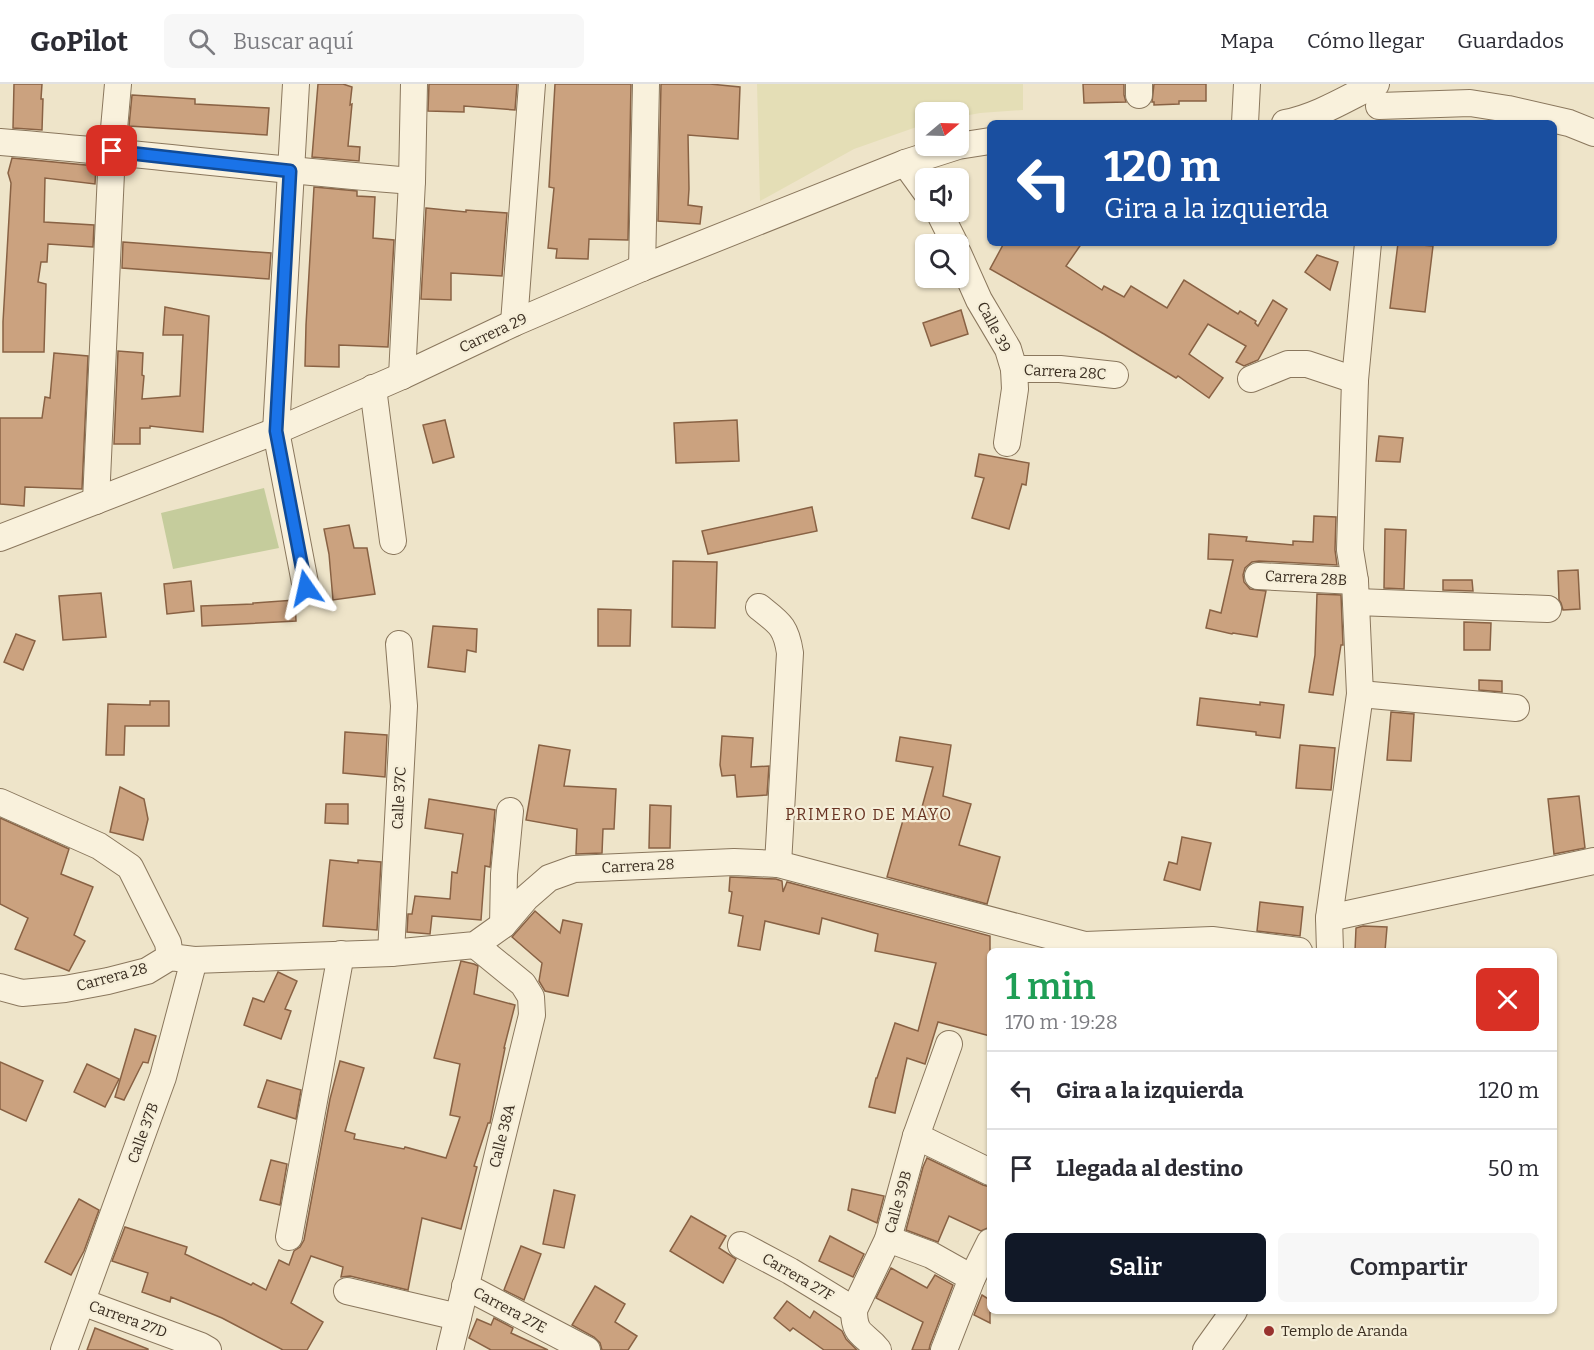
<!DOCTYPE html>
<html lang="es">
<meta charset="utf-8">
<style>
body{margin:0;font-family:Bitter,serif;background:#f7f7f7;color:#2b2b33;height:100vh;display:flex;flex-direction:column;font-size:22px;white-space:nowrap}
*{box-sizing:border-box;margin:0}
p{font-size:20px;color:#7c7c81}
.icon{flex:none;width:33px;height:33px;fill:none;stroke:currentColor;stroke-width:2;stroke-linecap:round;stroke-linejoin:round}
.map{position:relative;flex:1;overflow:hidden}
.drawer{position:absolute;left:987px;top:864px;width:570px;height:366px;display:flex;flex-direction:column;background:#fff;border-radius:9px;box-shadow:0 2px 4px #0004}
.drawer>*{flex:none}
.hud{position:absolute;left:987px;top:36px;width:570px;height:126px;border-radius:9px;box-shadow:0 2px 4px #0004;background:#1a4fa0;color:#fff;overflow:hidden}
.needle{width:39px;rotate:71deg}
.buttons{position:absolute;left:915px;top:18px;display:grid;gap:12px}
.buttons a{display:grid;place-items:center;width:54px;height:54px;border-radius:9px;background:#fff;box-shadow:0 2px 4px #0004;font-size:30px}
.pin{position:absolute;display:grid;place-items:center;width:51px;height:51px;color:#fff;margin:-26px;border-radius:12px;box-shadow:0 3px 9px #0006}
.me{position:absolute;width:66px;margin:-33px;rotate:349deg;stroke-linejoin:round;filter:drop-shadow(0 0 4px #0008)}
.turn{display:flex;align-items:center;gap:21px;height:126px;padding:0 18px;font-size:27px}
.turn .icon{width:78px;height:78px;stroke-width:2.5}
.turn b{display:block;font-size:42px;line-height:51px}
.round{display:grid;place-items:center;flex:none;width:63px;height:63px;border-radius:9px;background:#f7f7f7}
.head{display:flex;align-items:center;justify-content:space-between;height:102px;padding:0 18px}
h1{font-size:36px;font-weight:600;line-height:45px;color:#1e9e55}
.action{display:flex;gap:12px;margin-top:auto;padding:12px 18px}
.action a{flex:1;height:69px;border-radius:9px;background:#111827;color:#fff;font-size:24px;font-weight:600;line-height:69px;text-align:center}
.action a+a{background:#f7f7f7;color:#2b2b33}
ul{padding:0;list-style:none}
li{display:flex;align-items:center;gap:18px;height:78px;padding:0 18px;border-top:2px solid #e1e1e2}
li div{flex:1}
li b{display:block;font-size:22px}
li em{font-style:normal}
header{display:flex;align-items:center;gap:36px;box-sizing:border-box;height:84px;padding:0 30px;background:#fff;border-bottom:2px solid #e1e1e2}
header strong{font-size:28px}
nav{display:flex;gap:33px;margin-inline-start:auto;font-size:21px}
.search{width:420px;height:54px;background:#f7f7f7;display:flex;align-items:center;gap:15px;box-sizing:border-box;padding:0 21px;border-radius:9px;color:#7c7c81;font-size:22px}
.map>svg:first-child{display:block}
.farmland{fill:#e4deb6}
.green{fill:#c5cc9c}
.building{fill:#cba27f;stroke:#896244;stroke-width:1.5}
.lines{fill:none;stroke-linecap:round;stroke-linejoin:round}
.minor-casing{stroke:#8a775d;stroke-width:28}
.minor{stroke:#f9f1dc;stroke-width:26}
.route-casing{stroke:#114b97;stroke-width:15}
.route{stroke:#1a73e8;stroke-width:10}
.poi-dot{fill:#98322e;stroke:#f5eed8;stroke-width:2}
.labels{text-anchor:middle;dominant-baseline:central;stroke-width:4.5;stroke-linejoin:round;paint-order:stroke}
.street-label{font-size:15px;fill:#3b2e21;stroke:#f5eed8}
.poi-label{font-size:15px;fill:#3b2e21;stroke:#f5eed8;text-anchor:start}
.neighbourhood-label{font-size:16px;letter-spacing:1.5px;fill:#673221;stroke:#f5eed8}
</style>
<header>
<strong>GoPilot</strong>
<div class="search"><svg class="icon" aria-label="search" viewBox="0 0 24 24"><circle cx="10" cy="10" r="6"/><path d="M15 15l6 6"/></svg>Buscar aquí</div>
<nav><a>Mapa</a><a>Cómo llegar</a><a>Guardados</a></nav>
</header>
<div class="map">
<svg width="1594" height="1266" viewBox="0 0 1594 1266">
<rect width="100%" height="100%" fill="#eee4c9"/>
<!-- farmland -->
<path class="farmland" d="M757 0H1023V26L980 29 959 33 958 28H926L925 40 854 65 760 117Z"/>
<!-- green -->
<path class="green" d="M264 404 279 464 173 485 161 429Z"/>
<!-- building -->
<g class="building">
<path d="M14 0H42L41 15H43L42 46 13 44Z"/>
<path d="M318 0H343L352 3 350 21 352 20 348 62 360 63 359 77 312 73Z"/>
<path d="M429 0H517L515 26 464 22V28L428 27Z"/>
<path d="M555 0H631L628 156 589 155 588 175 556 174 557 165 548 164 554 104 549 103Z"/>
<path d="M661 0H710L740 3 738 55 688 51 689 105 688 121 702 123 700 140 658 137Z"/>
<path d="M1083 0H1124V11L1126 18 1084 19Z"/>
<path d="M1154 0H1206V17H1179V20L1154 21V18H1152Z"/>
<path d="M132 11 195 15V20L269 24 267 51 129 42Z"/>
<path d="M12 74 96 82 95 100 45 94 44 138 94 141 93 163 48 160 47 178H41L38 198 46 200 44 268H3V238L11 99 8 89Z"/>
<path d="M314 103 357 107V112L375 113 373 154 394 156 388 263 339 261V283L305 282 306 241Z"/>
<path d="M426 124 466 128V126L507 129 502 192 451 189V216L421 215Z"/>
<path d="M123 158 271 169 269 195 122 184Z"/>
<path d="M1004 159H1082L1066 182 1102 206 1104 202 1124 213 1131 202 1167 224 1184 196 1238 230 1240 227 1256 237 1255 239 1258 242 1273 216 1287 225 1258 276 1244 282 1236 278 1246 262 1208 240 1189 270 1223 294 1209 314 1178 292 1176 294 1104 250 990 185Z"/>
<path d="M1398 159 1433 162 1425 228 1390 224Z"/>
<path d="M1317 171 1338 178 1330 206 1305 188Z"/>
<path d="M165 223 209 232 203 348 150 342V344H140V360H114L118 267 143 269 142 291 144 292 142 315 180 312 183 251H163Z"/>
<path d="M961 226 968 250 931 262 923 239Z"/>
<path d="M54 269 88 272 82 405 25 403 24 422 0 420V334H42L45 313 50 314Z"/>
<path d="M445 336 454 373 433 379 423 341Z"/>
<path d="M737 336 739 377 676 379 674 339Z"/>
<path d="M1379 352 1403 354 1400 378 1376 377Z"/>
<path d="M979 370 1029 379 1026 401 1022 400 1009 445 972 434 984 394 975 392Z"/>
<path d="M812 423 817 447 708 470 702 447Z"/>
<path d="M1314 432 1336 433 1335 466 1337 481 1259 477 1252 478 1245 484 1243 491 1244 498 1250 505 1266 507 1257 553 1233 549 1232 550 1206 544 1210 526 1221 529 1233 476 1208 475 1209 450 1247 453 1246 457 1293 461V457L1313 458Z"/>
<path d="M349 441 354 464H367L375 510 333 516 329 470 324 445Z"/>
<path d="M1385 445 1406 446 1404 505 1384 504Z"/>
<path d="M673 477 717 478 715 544 672 543Z"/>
<path d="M1578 486 1580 525 1563 526 1561 519 1559 516 1558 487Z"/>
<path d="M1443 496H1472L1473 507 1443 506Z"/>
<path d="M191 497 194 527 167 530 164 500Z"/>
<path d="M101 509 106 553 63 556 59 512Z"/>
<path d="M1317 510 1341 511 1343 561H1341L1333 611 1309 608 1315 571Z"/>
<path d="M295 516 296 537 202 542 201 522 253 520V519Z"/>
<path d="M598 525 631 526 630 562H598Z"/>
<path d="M1464 538 1491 539 1490 566H1464Z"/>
<path d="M433 542 477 545 476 568 467 566 465 588 428 583Z"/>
<path d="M16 550 35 557 23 586 4 578Z"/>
<path d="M1479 596 1502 597V608L1479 606Z"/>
<path d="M1200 614 1260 621V618L1284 621 1280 654 1256 651V648L1197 641Z"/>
<path d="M150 617H169V642H125L124 671H106L108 620 150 621Z"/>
<path d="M1391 628 1414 630 1411 677 1387 676Z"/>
<path d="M345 648 387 651 385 693 343 689Z"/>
<path d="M722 652 753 654 751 683 769 682 767 711 737 713 735 691 722 692 720 681Z"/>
<path d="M900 653 951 661 943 712 971 720 959 761 1000 773 987 820 887 793 905 729 919 734 933 683 896 677Z"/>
<path d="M539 661 570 666 564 702 616 705 614 745H603L602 769 576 770 577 745 526 736Z"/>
<path d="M1300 661 1335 664 1331 706 1296 704Z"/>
<path d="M120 703 144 715 148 735 143 756 110 748Z"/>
<path d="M1579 712 1585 764 1554 770 1548 715Z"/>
<path d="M429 715 495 726 490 783 485 782 481 836 432 832 430 850 407 848 408 830H412L415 812 450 815 452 788 457 789 463 750 425 744Z"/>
<path d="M326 720H348V740L325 739Z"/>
<path d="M650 721 671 722 670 764H649Z"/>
<path d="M0 734 69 765 61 790 93 803 74 851 85 857 69 887 15 865 28 834 0 820Z"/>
<path d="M1182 753 1211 759 1200 806 1164 796 1169 778 1177 780Z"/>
<path d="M330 776 358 779V776L381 778 377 846 323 842Z"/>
<path d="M730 793 776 795 782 797 783 808 787 798 990 852V952L938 938 925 980 907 974 895 1029 869 1023 876 994H877L895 939 918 947 936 879 875 867 878 850 822 834 819 850 765 837 760 866 738 862 743 832 729 829 732 808 729 807Z"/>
<path d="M1260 818 1303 823 1300 852 1257 847Z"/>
<path d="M535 827 560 849 563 836 582 840 568 912 545 907 539 897 542 879 512 853Z"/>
<path d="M1363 842 1387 843 1385 867H1355L1356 844Z"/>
<path d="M461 877 474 880 478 882 474 910 515 921 504 964H505L490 1039H488L474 1082 477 1083 461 1145 422 1134 408 1206 350 1192 341 1193 343 1183 311 1172 291 1219 323 1238 307 1266H283L222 1234 171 1213 170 1218 142 1208 148 1189 112 1177 125 1143 187 1163 185 1170 251 1201 253 1199 266 1206 279 1176 289 1181 294 1167 300 1163 304 1156 330 1015 340 977 364 984 345 1047 355 1050 354 1055 404 1065 405 1063 446 1074 460 1033 450 1031 460 980 434 974Z"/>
<path d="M278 888 297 897 285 925 291 927 281 955 244 941 253 914 264 918Z"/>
<path d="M135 945 156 952 148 979 143 978 124 1016 115 1013Z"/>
<path d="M0 978 43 997 26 1037 0 1025Z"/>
<path d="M87 980 119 995 105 1023 74 1008Z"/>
<path d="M267 996 301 1006 296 1035 258 1023Z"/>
<path d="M927 1074 983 1101 990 1103V1143L981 1147 949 1132 938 1158 906 1146 923 1083Z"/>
<path d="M271 1076 287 1080 280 1121 260 1116Z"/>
<path d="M852 1105 884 1112 877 1139 848 1126Z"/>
<path d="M554 1106 575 1111 564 1164 543 1160Z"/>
<path d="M79 1115 99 1126 84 1167 71 1191 45 1178Z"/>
<path d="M691 1132 726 1152 719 1164 736 1175 723 1199 670 1167Z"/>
<path d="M830 1152 864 1170 853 1193 819 1177Z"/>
<path d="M521 1162 541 1170 524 1216 504 1206Z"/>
<path d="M891 1184 927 1204 935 1191 953 1201 930 1261 929 1266H912L923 1238 876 1214Z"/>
<path d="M595 1202 625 1220 615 1238 637 1252 628 1266H602L600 1259 594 1253 572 1241Z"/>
<path d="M982 1211 990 1216V1239L974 1231Z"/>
<path d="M787 1217 810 1234 814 1227 842 1247 846 1255 857 1266H824L793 1244 790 1247 774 1234Z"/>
<path d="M494 1234 513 1244 511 1249 548 1266H491L469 1254 477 1235 491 1241Z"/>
<path d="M95 1244 148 1265V1266H87Z"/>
</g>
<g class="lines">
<defs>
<g id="minor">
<path d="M296 0 276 347 306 504"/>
<path d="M1139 0V11"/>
<path d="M1379 22 1470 19 1508 25 1569 39 1594 49"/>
<path d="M1245 39 1247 0"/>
<path d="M1285 39C1317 33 1347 14 1376 0"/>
<path d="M0 58C137 69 274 86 412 97"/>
<path d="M905 79 926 108"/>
<path d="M939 128 955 160"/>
<path d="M958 169 979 216 1008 265 1014 285 1015 305 1007 359"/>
<path d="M642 184 646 0"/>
<path d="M514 239 532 0"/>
<path d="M1014 285H1060L1115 291"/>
<path d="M402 292 412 97 414 0"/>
<path d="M1251 295 1288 280H1307L1355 296"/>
<path d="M373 304 393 457"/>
<path d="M96 417 112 67 118 0"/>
<path d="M0 454 276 347 402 292 514 239 642 184 905 79 958 62 990 57"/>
<path d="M1258 492 1355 497"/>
<path d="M1356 518 1548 525"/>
<path d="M759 523C779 539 786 542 790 569L778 780"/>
<path d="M1360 610 1516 624"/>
<path d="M0 718 99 762 130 783 168 859 170 873"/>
<path d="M1329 834 1594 777"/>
<path d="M503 841 504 790 510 727"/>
<path d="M1330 867 1329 834 1360 610 1355 497 1350 466 1355 296 1368 159"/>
<path d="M391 869 404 622 399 560"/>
<path d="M0 903 22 909 65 905 108 897 147 887 170 873 194 876 391 869 475 861 503 841 526 814 549 794 574 785 734 778 778 780 1085 861 1212 856 1299 867"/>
<path d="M916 1052 990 1088"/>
<path d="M289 1153 341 870"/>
<path d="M888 1155 931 1171 972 1194 944 1266"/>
<path d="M741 1161 790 1187 854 1226"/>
<path d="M972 1194 990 1158"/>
<path d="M465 1202 587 1266"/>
<path d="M347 1207 458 1233"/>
<path d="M82 1218 201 1262 208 1266"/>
<path d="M64 1266 163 993 194 876"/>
<path d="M450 1266 532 931 531 913 523 900 475 861"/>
<path d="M878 1266C865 1249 854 1253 854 1226L888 1155 916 1052 949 960"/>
<path d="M1206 1266 1234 1227"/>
</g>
</defs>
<!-- minor casing -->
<use href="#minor" class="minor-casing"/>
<!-- minor -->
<use href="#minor" class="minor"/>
</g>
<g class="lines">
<defs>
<path id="route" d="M112 67 290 87 276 347 306 504"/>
</defs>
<!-- route casing -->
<use href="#route" class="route-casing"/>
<!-- route -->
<use href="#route" class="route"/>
</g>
<!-- markers -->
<circle class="poi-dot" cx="1269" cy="1247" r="6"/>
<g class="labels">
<!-- street labels -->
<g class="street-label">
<text transform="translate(994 243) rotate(62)">Calle 39</text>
<text transform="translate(493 249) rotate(-25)">Carrera 29</text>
<text transform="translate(1065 288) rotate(3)">Carrera 28C</text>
<text transform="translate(1306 494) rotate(3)">Carrera 28B</text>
<text transform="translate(399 714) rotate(-87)">Calle 37C</text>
<text transform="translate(638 782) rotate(-3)">Carrera 28</text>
<text transform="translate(112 893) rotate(-15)">Carrera 28</text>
<text transform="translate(143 1049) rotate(-70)">Calle 37B</text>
<text transform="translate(502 1052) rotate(-76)">Calle 38A</text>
<text transform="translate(898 1118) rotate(-74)">Calle 39B</text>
<text transform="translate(798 1193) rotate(30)">Carrera 27F</text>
<text transform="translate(510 1226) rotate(28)">Carrera 27E</text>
<text transform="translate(128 1235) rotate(20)">Carrera 27D</text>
</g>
<!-- poi labels -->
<g class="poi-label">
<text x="1281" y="1247">Templo de Aranda</text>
</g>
<!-- neighbourhood labels -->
<g class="neighbourhood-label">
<text x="869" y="730">PRIMERO DE MAYO</text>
</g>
</g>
</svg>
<div class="buttons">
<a><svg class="needle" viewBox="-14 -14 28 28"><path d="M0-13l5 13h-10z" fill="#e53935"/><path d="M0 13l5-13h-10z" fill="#7c7c81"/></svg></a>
<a><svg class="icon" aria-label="sound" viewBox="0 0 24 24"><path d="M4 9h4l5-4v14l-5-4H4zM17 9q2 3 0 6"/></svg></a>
<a><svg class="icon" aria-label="search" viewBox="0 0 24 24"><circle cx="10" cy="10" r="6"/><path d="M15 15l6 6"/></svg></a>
</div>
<div class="pin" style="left:112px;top:67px;background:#d93025"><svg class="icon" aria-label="arrive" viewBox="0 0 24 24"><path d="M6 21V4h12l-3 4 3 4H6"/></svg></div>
<svg class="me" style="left:306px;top:504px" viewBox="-20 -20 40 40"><path d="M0-17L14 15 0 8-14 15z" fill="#1a73e8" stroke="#fff" stroke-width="4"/></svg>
<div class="hud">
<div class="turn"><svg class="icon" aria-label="left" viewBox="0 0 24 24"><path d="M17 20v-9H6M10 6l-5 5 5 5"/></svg><div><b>120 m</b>Gira a la izquierda</div></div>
</div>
<section class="drawer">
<div class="head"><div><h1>1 min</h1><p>170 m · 19:28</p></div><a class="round" style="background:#d93025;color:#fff"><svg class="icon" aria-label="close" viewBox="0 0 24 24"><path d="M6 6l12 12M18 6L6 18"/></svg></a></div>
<ul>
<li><svg class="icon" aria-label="left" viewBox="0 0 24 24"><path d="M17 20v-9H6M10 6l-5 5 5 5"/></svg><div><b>Gira a la izquierda</b></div><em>120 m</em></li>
<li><svg class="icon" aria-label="arrive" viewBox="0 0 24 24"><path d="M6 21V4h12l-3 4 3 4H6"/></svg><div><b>Llegada al destino</b></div><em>50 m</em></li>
</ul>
<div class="action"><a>Salir</a><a>Compartir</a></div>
</section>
</div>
